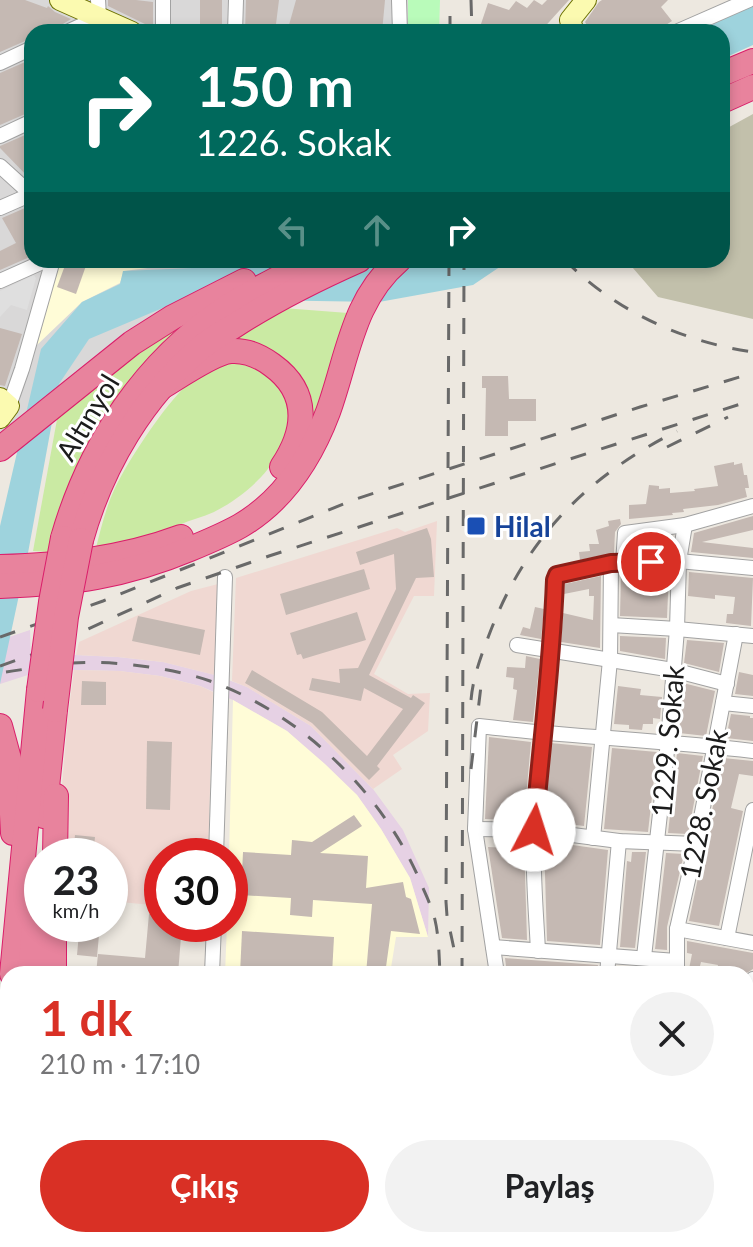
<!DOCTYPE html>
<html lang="tr">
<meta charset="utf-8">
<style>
body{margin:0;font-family:Lato,sans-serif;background:#f2f2f2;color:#202124;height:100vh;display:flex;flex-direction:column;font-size:30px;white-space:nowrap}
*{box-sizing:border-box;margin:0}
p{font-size:26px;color:#757577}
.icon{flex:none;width:44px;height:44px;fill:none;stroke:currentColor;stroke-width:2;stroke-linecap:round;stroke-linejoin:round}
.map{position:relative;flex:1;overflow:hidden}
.sheet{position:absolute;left:0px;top:966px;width:754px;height:282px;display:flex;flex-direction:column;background:#fff;border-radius:24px 24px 0 0;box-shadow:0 4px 12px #0003}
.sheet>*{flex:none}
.guide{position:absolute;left:24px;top:24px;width:706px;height:244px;border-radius:24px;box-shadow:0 4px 12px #0003;background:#00695c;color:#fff;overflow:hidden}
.speed{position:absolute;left:24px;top:838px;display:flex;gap:16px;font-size:40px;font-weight:700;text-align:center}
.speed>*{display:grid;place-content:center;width:104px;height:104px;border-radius:50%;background:#fff;box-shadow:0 4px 12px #0003;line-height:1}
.speed small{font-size:20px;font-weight:400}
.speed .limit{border:12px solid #d22;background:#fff;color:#111}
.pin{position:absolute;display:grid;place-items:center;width:68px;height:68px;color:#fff;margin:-34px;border:4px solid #fff;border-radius:50%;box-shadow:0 2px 8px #0007}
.me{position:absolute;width:88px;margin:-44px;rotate:5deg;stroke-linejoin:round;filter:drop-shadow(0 0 6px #0008)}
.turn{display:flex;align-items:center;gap:28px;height:168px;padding:0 40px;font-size:36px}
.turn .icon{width:104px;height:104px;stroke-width:2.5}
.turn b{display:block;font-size:56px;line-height:68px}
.lanes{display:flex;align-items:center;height:76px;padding:0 40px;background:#0003;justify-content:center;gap:40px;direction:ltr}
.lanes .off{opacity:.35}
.round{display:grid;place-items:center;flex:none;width:84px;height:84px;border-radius:42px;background:#f2f2f2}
.headline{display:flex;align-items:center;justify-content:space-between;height:136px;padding:0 40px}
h1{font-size:48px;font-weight:700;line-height:60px;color:#d93025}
.cta{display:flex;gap:16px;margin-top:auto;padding:16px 40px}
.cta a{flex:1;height:92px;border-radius:48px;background:#d93025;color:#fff;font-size:32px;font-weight:700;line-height:92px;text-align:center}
.cta a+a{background:#f2f2f2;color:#202124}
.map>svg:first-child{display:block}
.residential{fill:#d9d8d8}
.industrial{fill:#e6d1e4}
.education{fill:#fffcd7}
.military{fill:#f0d8d2}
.construction{fill:#c2c0ab}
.grass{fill:#caeaa3}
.park{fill:#b9fbba}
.parking{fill:#dfdfdf}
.water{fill:#9ed3dd}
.building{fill:#c5b9b3}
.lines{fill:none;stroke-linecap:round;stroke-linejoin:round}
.street-casing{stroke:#a2a2a2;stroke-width:16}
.secondary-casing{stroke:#6d7201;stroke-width:22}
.primary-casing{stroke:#925800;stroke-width:24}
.highway-casing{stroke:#da1e6a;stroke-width:26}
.street{stroke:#fff;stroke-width:14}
.secondary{stroke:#fbfab0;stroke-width:20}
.primary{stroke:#ffc993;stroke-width:22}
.highway{stroke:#e8839d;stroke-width:24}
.rail{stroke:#696969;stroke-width:3;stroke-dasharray:16 16;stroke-linecap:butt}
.highway-bridge-casing{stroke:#da1e6a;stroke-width:26;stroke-linecap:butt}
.highway-bridge{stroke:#e8839d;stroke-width:24}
.route-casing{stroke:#8d1f18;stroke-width:20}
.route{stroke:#d93025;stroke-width:14}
.transit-dot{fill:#1a4fb4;stroke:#fff;stroke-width:3}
.labels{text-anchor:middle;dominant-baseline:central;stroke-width:6;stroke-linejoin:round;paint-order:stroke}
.street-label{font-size:28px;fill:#1b1b1b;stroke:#fff}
.transit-label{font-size:28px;font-weight:bold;fill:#164399;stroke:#fff;text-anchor:start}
</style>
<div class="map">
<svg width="753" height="1247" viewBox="0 0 753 1247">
<rect width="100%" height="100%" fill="#ede8e0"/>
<!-- residential -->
<path class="residential" d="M0 0H410V32H32V260H243L159 312 0 460Z"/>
<!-- industrial -->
<path class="industrial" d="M30 630 31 659 76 655 118 657 163 662 215 675 247 687 311 726 373 789 403 830 429 888 428 937 410 878 381 829 357 795 287 731 233 700 200 686 160 676 119 671 74 670 31 674 0 684V640Z"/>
<!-- education -->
<g class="education">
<path d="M60 260H211L124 271 120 283 82 302 37 345Z"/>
<path d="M233 700 287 731 325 764 357 795 381 829 410 878 428 937H396L390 974H225L227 924H230L229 856Z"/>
</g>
<!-- military -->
<g class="military">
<path d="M437 521 434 596H414L374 674 408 694 430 693 428 731 393 755 402 769 373 789 311 726 247 687 232 681 236 578 397 528 405 532Z"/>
<path d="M218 584 215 675 163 662 118 657 76 655 79 642 191 591Z"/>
<path d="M74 670 120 671 160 676 200 686 213 692 208 856H162V906L110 901V856H60L62 785 68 716Z"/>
</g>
<!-- construction -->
<path class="construction" d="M753 114V319L658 297 626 260H722V131Z"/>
<!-- grass -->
<g class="grass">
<path d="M283 308 348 313 313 430 308 410 229 338Z"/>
<path d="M199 314 49 552 33 551 58 414 128 357Z"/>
<path d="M236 359C261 369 287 383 289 413 291 457 249 494 214 512 203 517 190 520 179 525 168 530 157 536 145 539 129 544 112 545 96 548 101 528 106 507 115 488 129 459 170 396 196 377 207 369 224 365 236 359Z"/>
</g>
<!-- park -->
<path class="park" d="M408 0H440L439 32H408Z"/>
<!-- parking -->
<path class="parking" d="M34 275 36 278 27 310 11 305 0 317V291Z"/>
<!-- water -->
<g class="water">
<path d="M753 4V45L722 59V32H696Z"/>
<path d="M390 260H510L473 285 379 302 184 299 89 339 59 384 28 553 0 684V526L41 349 82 302 120 284 123 271 216 267H372Z"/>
</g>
<!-- building -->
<g class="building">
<path d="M0 0H25L47 8 48 6 55 12 71 19 50 32H32V38L0 52Z"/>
<path d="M108 0H136L153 2V24L147 25 108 6Z"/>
<rect x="200" y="0" width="22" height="26"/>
<path d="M246 0H279L275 32H245Z"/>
<path d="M296 0H385L382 32H287Z"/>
<path d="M534 0 542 5 547 0H569L540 32H485L479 30 488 3 509 10 516 1 527 8Z"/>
<path d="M602 0H668L661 7 672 21 655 32H591L585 22 599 2Z"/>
<path d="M32 59V111L0 125V73Z"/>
<path d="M32 132V181L0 148V146Z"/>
<path d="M32 205V256L0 270V251L16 243 2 218Z"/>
<path d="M67 260H88L76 294 57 287Z"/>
<path d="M0 328 22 334 5 386 0 385Z"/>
<path d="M482 376H508L509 399H536V421H508V436H485L486 388H482Z"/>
<path d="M734 462V465L742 463 744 475H747L749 488H745L747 497 718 505 683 509 684 512 672 513 673 515 629 519V505L646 504 649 485 659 486V489L670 488V493L695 491 694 489 718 486 714 466Z"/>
<path d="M753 516V530L702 542 753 548V558L691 552 694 533Z"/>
<path d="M620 519 621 524 615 532 614 553 580 560 579 552 590 551 589 544H599L596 530 609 526 608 521Z"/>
<path d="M427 528 431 539 434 577 416 578 369 675 411 698 413 695 425 703 377 766 380 769 369 780 312 723 245 683 252 670 322 712 367 756 403 709 364 688 361 701 309 690 312 678 340 683 339 669 358 668 396 589 394 554 360 565 356 552Z"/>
<path d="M673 537 670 551 634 552V542Z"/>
<path d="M364 569 370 589 286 615 280 594Z"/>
<path d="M669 571 667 618 620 616 621 574Z"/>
<path d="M689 572 753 578 751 626 726 623 727 614H733L735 597 715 595V599L688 596Z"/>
<path d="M601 576 600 648 561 642 563 613 593 620 594 596H589V589L564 594 565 584Z"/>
<path d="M535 607 544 609 541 639 520 635 523 627 530 629Z"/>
<path d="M357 612 366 640 303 659 301 654 297 655 290 633Z"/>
<path d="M138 616 205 630 200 655 132 641Z"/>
<path d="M620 636 666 638 665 659 620 651Z"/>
<path d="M687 640 724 643 719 672 684 663Z"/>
<path d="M526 656 540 659 533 722 513 720 517 690 513 689 514 678 506 677 507 667 525 668Z"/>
<path d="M739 672 753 675V696L735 694Z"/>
<path d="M82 681 106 682V705H81Z"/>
<path d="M683 683 715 691 706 736 679 733Z"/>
<path d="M618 686 641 689 640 695 662 697 660 719 653 718V724H643L642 730 629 729V725L614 724Z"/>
<path d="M731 714 750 716V718H753V741L726 738Z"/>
<path d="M489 737 531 742 524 820 485 819Z"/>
<path d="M147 741 172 742 170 810 146 809Z"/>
<path d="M551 743 592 747 584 826 552 822 553 808 545 807Z"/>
<path d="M612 748 657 752 648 832 604 829Z"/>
<path d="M677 753 703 756 688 834 668 833Z"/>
<path d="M723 758 753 761V776L739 774 731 808 743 811 719 926 689 921Z"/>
<path d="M354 815 362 826 320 853 368 856 366 888 403 882 406 897 411 899 420 934 391 931 385 974H366L372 904 313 900 312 917 290 915 291 898 241 895 243 852 291 855 292 840 312 842Z"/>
<path d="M75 835 95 837 93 856H73Z"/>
<path d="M510 840H524L527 940 502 938 488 847 510 848Z"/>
<path d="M544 841 608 850 600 945 547 941Z"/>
<path d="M632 852H646L635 948 620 947 627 861 631 862Z"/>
<path d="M666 853 684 854 667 927V950L655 949Z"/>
<path d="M149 914 162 915V924H182L178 974H96L98 954 145 958Z"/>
<path d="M242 931 334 937 332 974H240Z"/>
<path d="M79 933 99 935 97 957 77 955Z"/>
<path d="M687 941 753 953V969L745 974H716L718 965 701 962 698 974H688L692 954 687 953Z"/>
<path d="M505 958 598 965 597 971H591V974H543V972L507 974Z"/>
</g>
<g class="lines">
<defs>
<g id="street">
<path d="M163 0V32"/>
<path d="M399 0 400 32"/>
<path d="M67 32 99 17 98 0"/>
<path d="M235 32 236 0"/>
<path d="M676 32 749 0"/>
<path d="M0 63 32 48"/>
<path d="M0 136 32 121"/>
<path d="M0 166 32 195"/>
<path d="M0 208 32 194"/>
<path d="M0 281 47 260"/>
<path d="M9 406 22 369 53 260"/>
<path d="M623 564 625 533 685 525 753 506"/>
<path d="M611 625 677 629 753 636"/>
<path d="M517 645 673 670 727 684"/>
<path d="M723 703 753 706"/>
<path d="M475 829 534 830 619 841 696 844"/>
<path d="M593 838 610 660 611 563"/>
<path d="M216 856 225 577"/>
<path d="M677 929 753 943"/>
<path d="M727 938 753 810"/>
<path d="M493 947 676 961"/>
<path d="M538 951C536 910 532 867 534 827 539 744 552 662 555 580L557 575 611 563 679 561 753 568"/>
<path d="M644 957 668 742 677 629 679 561 685 525"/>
<path d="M212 974 214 924"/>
<path d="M497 974 475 829 479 726C570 737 662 740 753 751"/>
<path d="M607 974 619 841"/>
<path d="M677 974V929L696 844 736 634"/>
<path d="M746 1010 753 979"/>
<path d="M746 1115 753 1117"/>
<path d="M746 1184 753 1150"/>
<path d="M321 1240V1247"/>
<path d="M387 1240V1247"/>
<path d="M178 1247 179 1240"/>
<path d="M231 1247 232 1240"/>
</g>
<g id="secondary">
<path d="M60 0 132 32"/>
<path d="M574 32 570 20 586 0"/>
<path d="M0 398 9 406 0 418"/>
<path d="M746 1209 753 1210"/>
<path d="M45 1240V1247"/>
<path d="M644 1240 729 1247"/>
<path d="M523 1247 527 1240"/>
</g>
<g id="primary">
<path d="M0 1139 8 1140"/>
<path d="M746 1223 753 1224"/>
<path d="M737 1240 753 1242"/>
</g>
<g id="highway">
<path d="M722 74 753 61"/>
<path d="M722 101 753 87"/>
<path d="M160 388C177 378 214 352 231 351 246 350 260 356 272 365 311 393 306 431 282 467"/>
<path d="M0 449 132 343 173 317 244 281"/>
<path d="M63 538C90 444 145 361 227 307 255 289 285 275 314 260"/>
<path d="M81 540C102 465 143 396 203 346 213 338 224 332 234 326 274 300 316 279 359 260"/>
<path d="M0 567C62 565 122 559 181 537"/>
<path d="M0 586C72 583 123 577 190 549 207 542 224 535 240 526 283 501 311 457 328 412 348 357 352 300 399 260"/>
<path d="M0 726 9 759 13 833"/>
<path d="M44 816 55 710"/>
<path d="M55 856 56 796"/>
<path d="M12 974 39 690"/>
<path d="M30 974 39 869"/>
<path d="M54 974V924"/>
<path d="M0 1176 8 1174"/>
<path d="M21 1240 22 1247"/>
</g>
</defs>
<!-- street casing -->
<use href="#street" class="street-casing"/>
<!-- secondary casing -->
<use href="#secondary" class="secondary-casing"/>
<!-- primary casing -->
<use href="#primary" class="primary-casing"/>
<!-- highway casing -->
<use href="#highway" class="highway-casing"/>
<!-- street -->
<use href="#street" class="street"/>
<!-- secondary -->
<use href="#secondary" class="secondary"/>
<!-- primary -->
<use href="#primary" class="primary"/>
<!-- highway -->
<use href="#highway" class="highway"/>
<!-- rail -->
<g class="rail">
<path d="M471 0 472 32"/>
<path d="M450 32V0"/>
<path d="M449 260 446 902 447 916 454 949"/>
<path d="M565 260C615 311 683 342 753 352"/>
<path d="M667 447 728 417"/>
<path d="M0 637 103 601 356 499 640 407 753 373"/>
<path d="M0 666 34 654 177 588 269 556 753 400"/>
<path d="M6 672C28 669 51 664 72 663 112 660 173 668 210 681 302 714 386 796 422 886 427 897 432 908 435 920 439 937 439 956 440 974"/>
<path d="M471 700C473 677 481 656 489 635 525 539 586 477 677 431"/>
<path d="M471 769 481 686"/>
<path d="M462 974 464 260"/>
<path d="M406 1247V1240"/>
<path d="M464 1247V1240"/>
</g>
<defs>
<g id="highway-bridge">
<path d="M39 690 51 602 63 538"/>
<path d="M55 710 66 617 81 540"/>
<path d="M0 1128 1 1096 8 1024"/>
</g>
</defs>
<!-- highway-bridge casing -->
<use href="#highway-bridge" class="highway-bridge-casing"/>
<!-- highway-bridge -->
<use href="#highway-bridge" class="highway-bridge"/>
</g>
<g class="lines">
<defs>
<path id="route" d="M534 830C541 747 552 663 555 580L557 575 611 563 651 562"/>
</defs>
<!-- route casing -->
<use href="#route" class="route-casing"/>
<!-- route -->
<use href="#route" class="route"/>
</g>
<!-- markers -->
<rect class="transit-dot" x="466" y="516" width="20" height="20" rx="4"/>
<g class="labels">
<!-- street labels -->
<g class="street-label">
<text transform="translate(87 417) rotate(-59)">Altınyol</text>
<text transform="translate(667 741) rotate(-85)">1229. Sokak</text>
<text transform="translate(703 804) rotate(-79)">1228. Sokak</text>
</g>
<!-- transit labels -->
<g class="transit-label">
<text x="494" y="526">Hilal</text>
</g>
</g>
</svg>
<div class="speed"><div>23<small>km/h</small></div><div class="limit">30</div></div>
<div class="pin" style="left:651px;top:562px;background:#d93025"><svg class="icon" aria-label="arrive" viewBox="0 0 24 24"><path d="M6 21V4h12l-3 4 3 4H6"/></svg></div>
<svg class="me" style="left:534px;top:830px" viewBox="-20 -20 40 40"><circle r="19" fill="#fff"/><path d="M0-13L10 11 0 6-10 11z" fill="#d93025"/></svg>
<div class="guide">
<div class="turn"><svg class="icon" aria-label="right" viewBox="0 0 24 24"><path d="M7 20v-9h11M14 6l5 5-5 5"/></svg><div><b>150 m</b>1226. Sokak</div></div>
<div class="lanes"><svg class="icon off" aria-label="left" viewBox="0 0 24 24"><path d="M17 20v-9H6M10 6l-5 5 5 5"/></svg><svg class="icon off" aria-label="ahead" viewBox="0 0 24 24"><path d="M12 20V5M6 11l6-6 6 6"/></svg><svg class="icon" aria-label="right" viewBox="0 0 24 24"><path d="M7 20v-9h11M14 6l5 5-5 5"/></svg></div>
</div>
<section class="sheet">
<div class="headline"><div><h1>1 dk</h1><p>210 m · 17:10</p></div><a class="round"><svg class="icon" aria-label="close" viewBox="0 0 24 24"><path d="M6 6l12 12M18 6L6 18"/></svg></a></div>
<div class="cta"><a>Çıkış</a><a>Paylaş</a></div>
</section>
</div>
